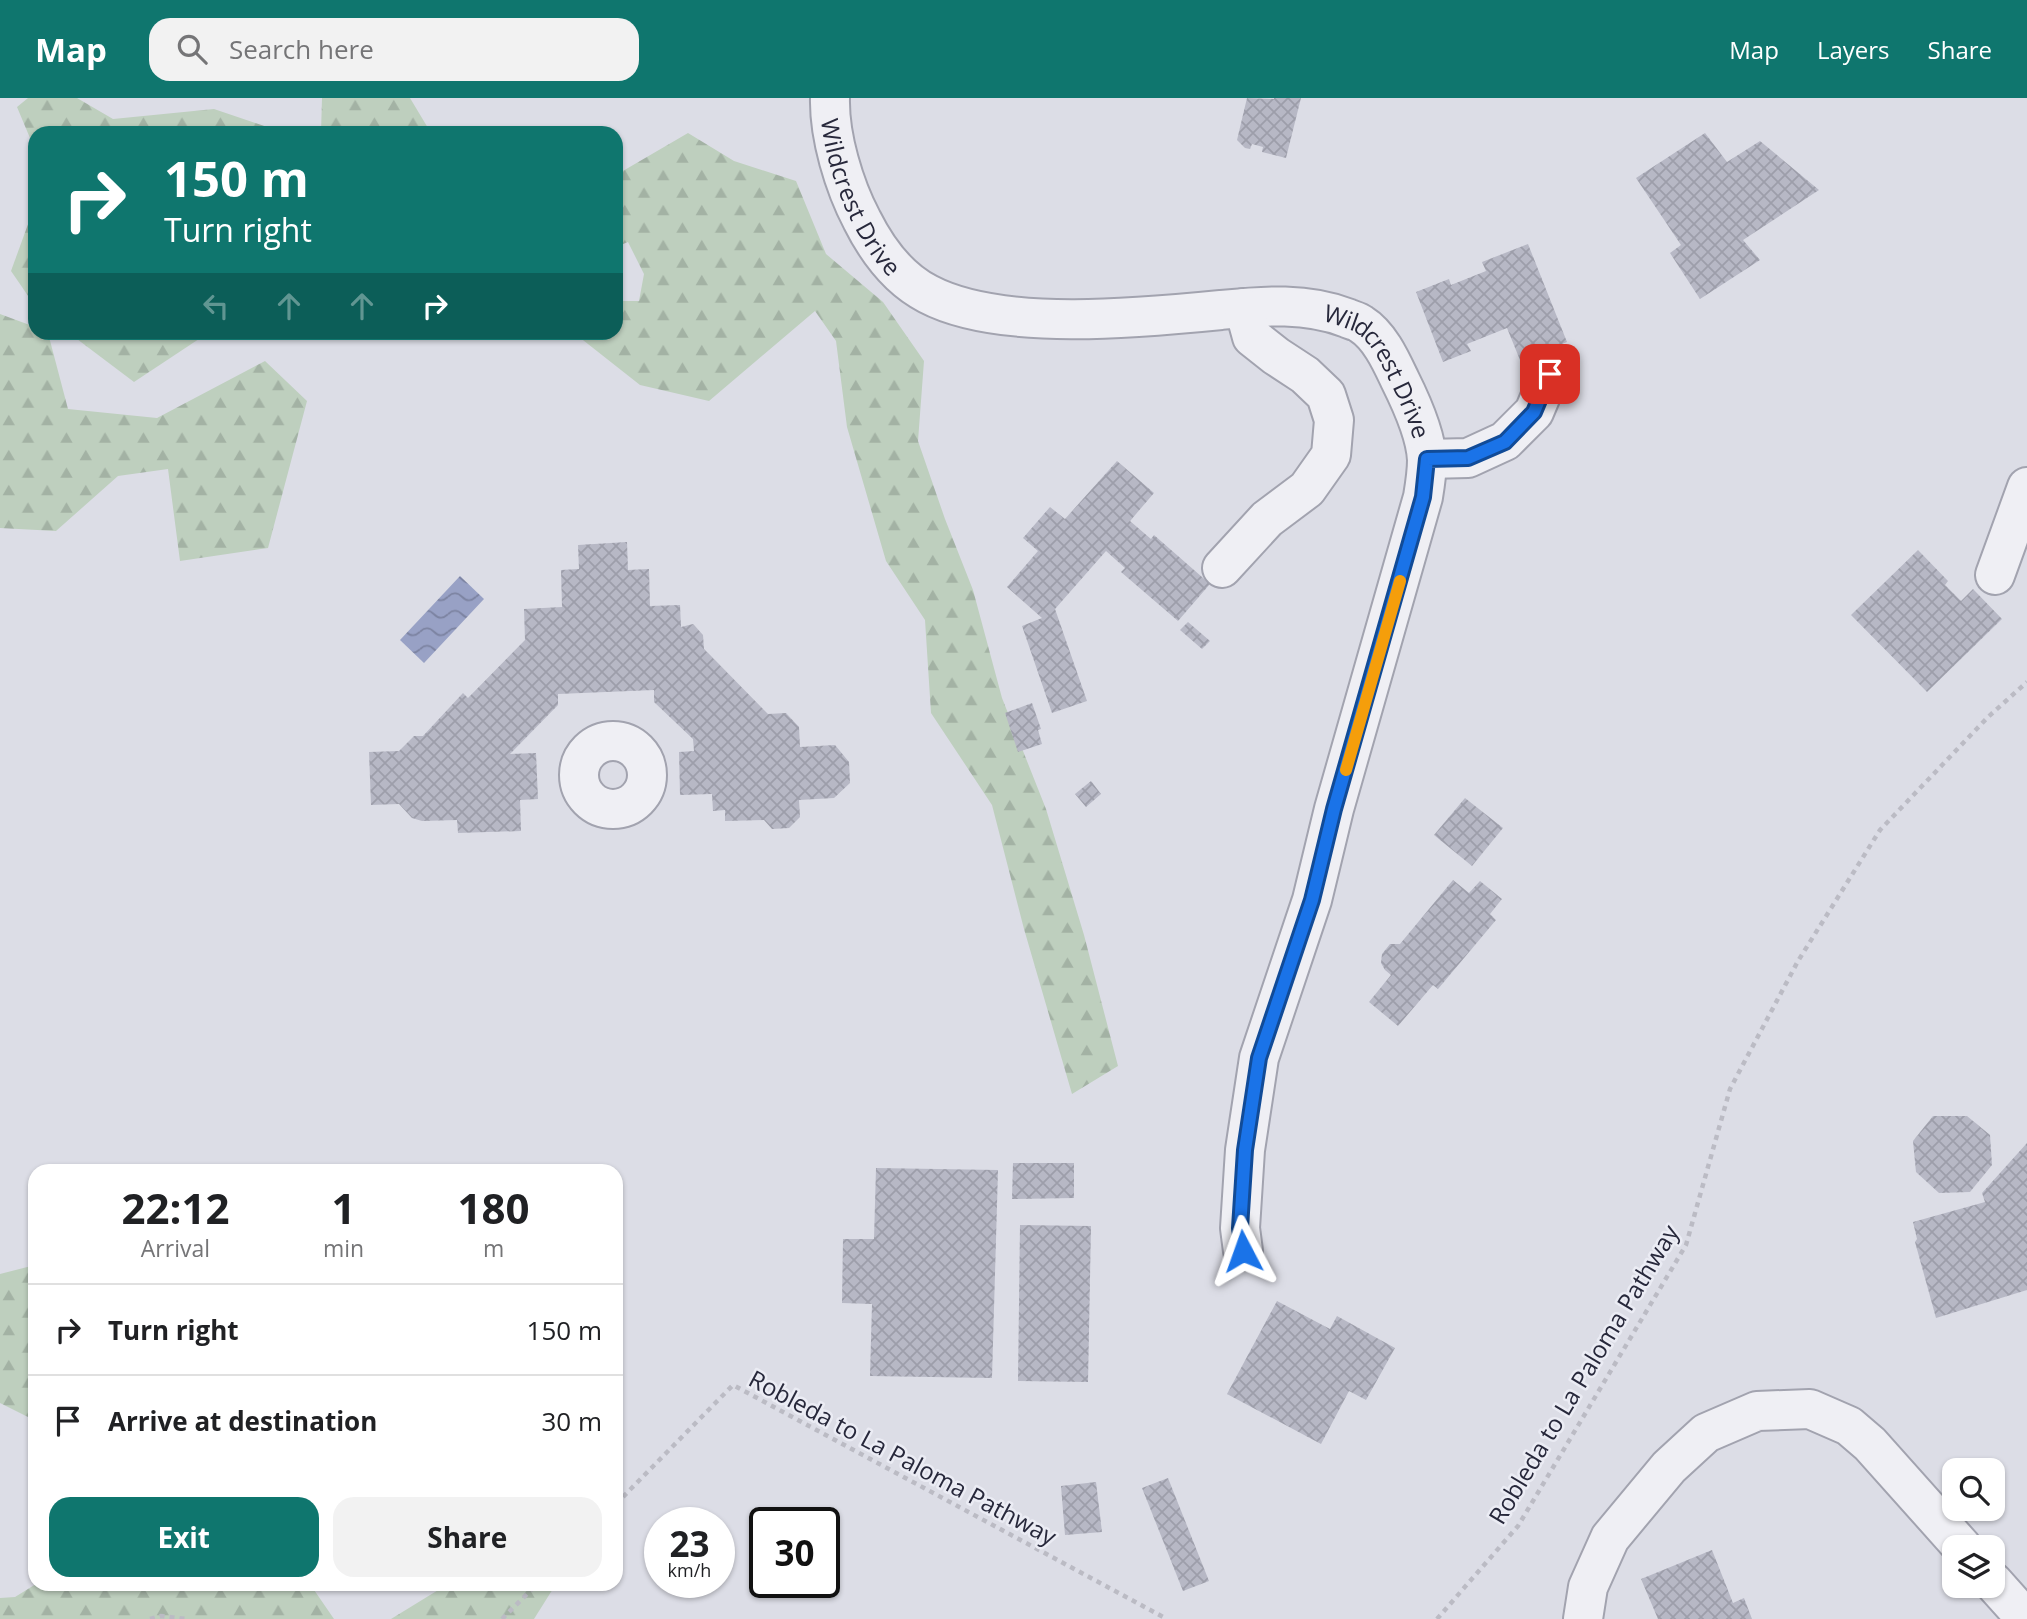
<!DOCTYPE html>
<style>
body{margin:0;font-family:"Open Sans",sans-serif;background:#f2f2f2;color:#202124;height:100vh;display:flex;flex-direction:column;font-size:26px;white-space:nowrap}
*{box-sizing:border-box;margin:0}
p{font-size:23px;color:#757577}
.icon{flex:none;width:38px;height:38px;fill:none;stroke:currentColor;stroke-width:2;stroke-linecap:round;stroke-linejoin:round}
.map{position:relative;flex:1;overflow:hidden}
.side{position:absolute;left:28px;top:1066px;width:595px;height:427px;display:flex;flex-direction:column;background:#fff;border-radius:21px;box-shadow:0 2px 5px #0004}
.side>*{flex:none}
.hud{position:absolute;left:28px;top:28px;width:595px;height:214px;border-radius:21px;box-shadow:0 2px 5px #0004;background:#0f766e;color:#fff;overflow:hidden}
.tools{position:absolute;left:1942px;top:1360px;display:grid;gap:14px}
.tools a{display:grid;place-items:center;width:63px;height:63px;border-radius:14px;background:#fff;box-shadow:0 2px 5px #0004;font-size:35px}
.speed{position:absolute;left:644px;top:1409px;display:flex;gap:14px;font-size:35px;font-weight:700;text-align:center}
.speed>*{display:grid;place-content:center;width:91px;height:91px;border-radius:50%;background:#fff;box-shadow:0 2px 5px #0004;line-height:1}
.speed small{font-size:18px;font-weight:400}
.speed .limit{border:4px solid #111;border-radius:10px;background:#fff;color:#111}
.pin{position:absolute;display:grid;place-items:center;width:60px;height:60px;color:#fff;margin:-30px;border-radius:14px;box-shadow:0 4px 10px #0006}
.me{position:absolute;width:77px;margin:-38px;rotate:356deg;stroke-linejoin:round;filter:drop-shadow(0 0 5px #0008)}
.turn{display:flex;align-items:center;gap:24px;height:147px;padding:0 21px;font-size:32px}
.turn .icon{width:91px;height:91px;stroke-width:2.5}
.turn b{display:block;font-size:49px;line-height:60px}
.lanes{display:flex;align-items:center;height:66px;padding:0 21px;background:#0003;justify-content:center;gap:35px;direction:ltr}
.lanes .off{opacity:.35}
.eta{display:flex;justify-content:space-evenly;align-items:center;height:119px;text-align:center}
.eta b{font-size:42px;font-weight:700;line-height:49px}
.primary-button{display:flex;gap:14px;margin-top:auto;padding:14px 21px}
.primary-button a{flex:1;height:80px;border-radius:21px;background:#0f766e;color:#fff;font-size:28px;font-weight:700;line-height:80px;text-align:center}
.primary-button a+a{background:#f2f2f2;color:#202124}
ul{padding:0;list-style:none}
li{display:flex;align-items:center;gap:21px;height:91px;padding:0 21px;border-top:2px solid #e0e0e0}
li div{flex:1}
li b{display:block;font-size:26px}
li em{font-style:normal}
header{display:flex;align-items:center;gap:42px;box-sizing:border-box;height:98px;padding:0 35px;background:#0f766e;color:#fff}
header strong{font-size:33px}
nav{display:flex;gap:38px;margin-inline-start:auto;font-size:24px}
.search{width:490px;height:63px;background:#f2f2f2;display:flex;align-items:center;gap:18px;box-sizing:border-box;padding:0 24px;border-radius:21px;color:#757577;font-size:26px}
.map>svg:first-child{display:block}
.forest{fill:url(#forest-firs)}
.water{fill:url(#water-waves)}
.building{fill:url(#building-cross-hatch)}
.lines{fill:none;stroke-linecap:round;stroke-linejoin:round}
.minor-casing{stroke:#a2a3af;stroke-width:42}
.path{stroke:#bbbbc4;stroke-width:4.5;stroke-dasharray:5 5;stroke-linecap:butt}
.minor{stroke:#efeff4;stroke-width:38}
.route-casing{stroke:#114b97;stroke-width:18}
.route{stroke:#1a73e8;stroke-width:12}
.slow{stroke:#f59e0b;stroke-width:12}
.labels{text-anchor:middle;dominant-baseline:central;stroke-width:5;stroke-linejoin:round;paint-order:stroke}
.street-label{font-size:24px;fill:#27283b;stroke:#ebecf4}
</style>
<header>
<strong>Map</strong>
<div class="search"><svg class="icon" aria-label="search" viewBox="0 0 24 24"><circle cx="10" cy="10" r="6"/><path d="M15 15l6 6"/></svg>Search here</div>
<nav><a>Map</a><a>Layers</a><a>Share</a></nav>
</header>
<div class="map">
<svg width="2027" height="1521" viewBox="0 0 2027 1521">
<defs>
<pattern id="forest-firs" width="22" height="20" patternUnits="userSpaceOnUse" patternTransform="scale(1.75)"><rect width="22" height="20" fill="#becfbe"/><path d="M5 1l3.5 6h-7zM16 11l3.5 6h-7z" fill="#a3b2a4"/></pattern>
<pattern id="water-waves" width="16" height="10" patternUnits="userSpaceOnUse" patternTransform="scale(1.75)"><rect width="16" height="10" fill="#98a1c5"/><path d="M0 5q4-4 8 0t8 0" fill="none" stroke="#7c83a1"/></pattern>
<pattern id="building-cross-hatch" width="8" height="8" patternUnits="userSpaceOnUse" patternTransform="scale(1.75)"><rect width="8" height="8" fill="#b7b8c5"/><path d="M0 0l8 8M0 8l8-8" fill="none" stroke="#9d9eaa"/></pattern>
</defs>
<rect width="100%" height="100%" fill="#dcdde6"/>
<!-- forest -->
<g class="forest">
<path d="M28 0H77L113 21 214 11 285 35H35V52L17 9Z"/>
<path d="M322 0H410L431 35H321Z"/>
<path d="M688 35 734 63 796 83 826 156 883 204 924 263 918 343 945 421 973 492 1002 600 1046 711 1084 837 1118 968 1072 996 1024 831 992 707 931 615 925 522 886 463 847 329 836 243 815 213 709 303 640 287 574 235 616 234V203H639L644 176 628 144 616 149V77Z"/>
<path d="M35 107V208L11 173Z"/>
<path d="M0 216 35 229V234L48 235 68 311 157 320 265 263 307 303 268 450 180 463 168 371 118 378 56 433 0 430Z"/>
<path d="M69 235 70 234 208 235 134 284Z"/>
<path d="M35 1167V1319L32 1321 0 1305V1176Z"/>
<path d="M36 1486H310L334 1521H0V1500L15 1499Z"/>
<path d="M448 1486H556L534 1521H391Z"/>
</g>
<!-- water -->
<path class="water" d="M460 478 484 501 424 565 400 542Z"/>
<!-- building -->
<g class="building">
<path d="M1247 0 1274 1V0H1301L1286 60 1262 54 1263 49 1252 46 1250 51 1245 50 1237 42Z"/>
<path d="M1705 35 1727 64 1760 43 1819 92 1743 142 1760 162 1700 201 1670 155 1681 147 1636 80Z"/>
<path d="M1528 146 1567 244 1520 262 1507 230 1467 246 1471 253 1443 264 1416 194 1449 181 1451 187 1486 173 1482 164Z"/>
<path d="M1117 363 1154 395 1130 423 1151 441 1154 437 1210 486 1178 523 1121 474 1125 470 1106 453 1055 511 1087 603 1052 615 1022 528 1042 520 1007 489 1038 453 1023 440 1050 409 1065 421Z"/>
<path d="M627 444 628 472 649 471 650 508 680 507 681 529 693 526 703 537 704 551 768 616 786 615 799 629 800 649 835 647 849 664 850 685 834 700 799 702 800 719 789 730 772 731 764 722 725 723V712L713 713 712 696 680 697 679 654 694 653 693 641 654 604V592L558 596V607L510 656 536 655 538 701 520 702 521 733 458 735 457 722 422 723 412 720 399 706 371 707 369 654 399 653 414 638H423L463 595 468 600 525 542 524 511 562 509 561 472 579 471 578 447Z"/>
<path d="M1918 452 1948 483 1945 487 1961 503 1973 491 2002 521 1927 594 1851 517Z"/>
<path d="M1188 524 1210 543 1202 551 1180 532Z"/>
<path d="M1032 605 1041 631 1038 632 1042 646 1018 654 1005 615Z"/>
<path d="M1091 683 1101 696 1086 709 1075 696Z"/>
<path d="M1465 700 1503 730 1472 768 1434 737Z"/>
<path d="M1453 782 1469 795 1480 783 1502 801 1490 816 1496 822 1438 891 1433 887 1398 928 1369 904 1391 877 1385 872 1381 865 1382 856 1390 846H1400Z"/>
<path d="M1933 1018H1967L1990 1037 1992 1067 1970 1094 1939 1095 1916 1074 1913 1043Z"/>
<path d="M2027 1045V1192L1936 1220 1915 1144 1917 1141 1913 1124 1985 1104 1982 1095Z"/>
<path d="M1013 1065H1074V1100L1012 1101Z"/>
<path d="M876 1070 998 1072 992 1280 870 1278 872 1206 842 1205 843 1141H874Z"/>
<path d="M1020 1127 1091 1128 1088 1284 1018 1283Z"/>
<path d="M1277 1203 1330 1231 1337 1218 1395 1250 1366 1302 1349 1293 1321 1346 1227 1296Z"/>
<path d="M1168 1380 1209 1483 1183 1493 1142 1390Z"/>
<path d="M1096 1384 1102 1434 1065 1437 1061 1388Z"/>
<path d="M1712 1452 1733 1505 1744 1500 1752 1521H1658L1641 1481Z"/>
</g>
<g class="lines">
<defs>
<g id="minor">
<path id="s1" d="M830 0C829 38 844 88 862 122 877 152 897 180 928 196 1000 234 1141 220 1221 212 1264 208 1306 204 1347 220 1351 222 1357 223 1361 226 1380 238 1391 263 1400 282 1411 304 1426 337 1427 362 1427 374 1425 387 1423 399L1334 711 1312 802 1259 960 1245 1052 1240 1130 1243 1153"/>
<path d="M1427 361 1468 360 1505 343 1534 314 1550 276"/>
<path d="M1222 470 1267 421 1307 391 1331 357 1334 322 1326 297 1305 277 1276 258 1252 239 1244 210"/>
<path d="M1995 477 2027 389"/>
<circle cx="613" cy="677" r="34"/>
<path d="M1993 1484 2019 1513 2027 1514"/>
<path d="M1583 1521 1588 1489 1610 1440 1669 1369 1706 1335 1757 1313 1810 1311 1849 1328 1870 1346 1962 1449"/>
</g>
</defs>
<!-- minor casing -->
<use href="#minor" class="minor-casing"/>
<!-- path -->
<g class="path">
<path d="M616 1406 733 1287 1167 1521"/>
<path d="M150 1521 161 1518 186 1521"/>
<path d="M502 1521 537 1486"/>
<path d="M1437 1521 1518 1428 1686 1147 1730 991 1798 863 1880 732 1988 619 2027 584"/>
</g>
<!-- minor -->
<use href="#minor" class="minor"/>
</g>
<g class="lines">
<defs>
<path id="route" d="M1243 1153 1240 1130 1245 1052 1259 960 1312 802 1334 711 1423 399 1427 361 1468 360 1505 344 1534 314 1550 276"/>
</defs>
<!-- route casing -->
<use href="#route" class="route-casing"/>
<!-- route -->
<use href="#route" class="route"/>
<!-- slow -->
<path class="slow" d="M1346 672 1400 483"/>
</g>
<g class="labels">
<!-- street labels -->
<g class="street-label">
<text stroke="none"><textPath href="#s1" startOffset="105">Wildcrest Drive</textPath></text>
<text stroke="none"><textPath href="#s1" startOffset="714">Wildcrest Drive</textPath></text>
<text transform="translate(1583 1276) rotate(-59)">Robleda to La Paloma Pathway</text>
<text transform="translate(903 1359) rotate(28)">Robleda to La Paloma Pathway</text>
</g>
</g>
</svg>
<div class="tools">
<a><svg class="icon" aria-label="search" viewBox="0 0 24 24"><circle cx="10" cy="10" r="6"/><path d="M15 15l6 6"/></svg></a>
<a><svg class="icon" aria-label="layers" viewBox="0 0 24 24"><path d="M12 4l9 5-9 5-9-5zM3 14l9 5 9-5"/></svg></a>
</div>
<div class="speed"><div>23<small>km/h</small></div><div class="limit">30</div></div>
<div class="pin" style="left:1550px;top:276px;background:#d93025"><svg class="icon" aria-label="arrive" viewBox="0 0 24 24"><path d="M6 21V4h12l-3 4 3 4H6"/></svg></div>
<svg class="me" style="left:1243px;top:1153px" viewBox="-20 -20 40 40"><path d="M0-17L14 15 0 8-14 15z" fill="#1a73e8" stroke="#fff" stroke-width="4"/></svg>
<div class="hud">
<div class="turn"><svg class="icon" aria-label="right" viewBox="0 0 24 24"><path d="M7 20v-9h11M14 6l5 5-5 5"/></svg><div><b>150 m</b>Turn right</div></div>
<div class="lanes"><svg class="icon off" aria-label="left" viewBox="0 0 24 24"><path d="M17 20v-9H6M10 6l-5 5 5 5"/></svg><svg class="icon off" aria-label="ahead" viewBox="0 0 24 24"><path d="M12 20V5M6 11l6-6 6 6"/></svg><svg class="icon off" aria-label="ahead" viewBox="0 0 24 24"><path d="M12 20V5M6 11l6-6 6 6"/></svg><svg class="icon" aria-label="right" viewBox="0 0 24 24"><path d="M7 20v-9h11M14 6l5 5-5 5"/></svg></div>
</div>
<section class="side">
<div class="eta">
<div><b>22:12</b><p>Arrival</p></div>
<div><b>1</b><p>min</p></div>
<div><b>180</b><p>m</p></div>
</div>
<ul>
<li><svg class="icon" aria-label="right" viewBox="0 0 24 24"><path d="M7 20v-9h11M14 6l5 5-5 5"/></svg><div><b>Turn right</b></div><em>150 m</em></li>
<li><svg class="icon" aria-label="arrive" viewBox="0 0 24 24"><path d="M6 21V4h12l-3 4 3 4H6"/></svg><div><b>Arrive at destination</b></div><em>30 m</em></li>
</ul>
<div class="primary-button"><a>Exit</a><a>Share</a></div>
</section>
</div>
